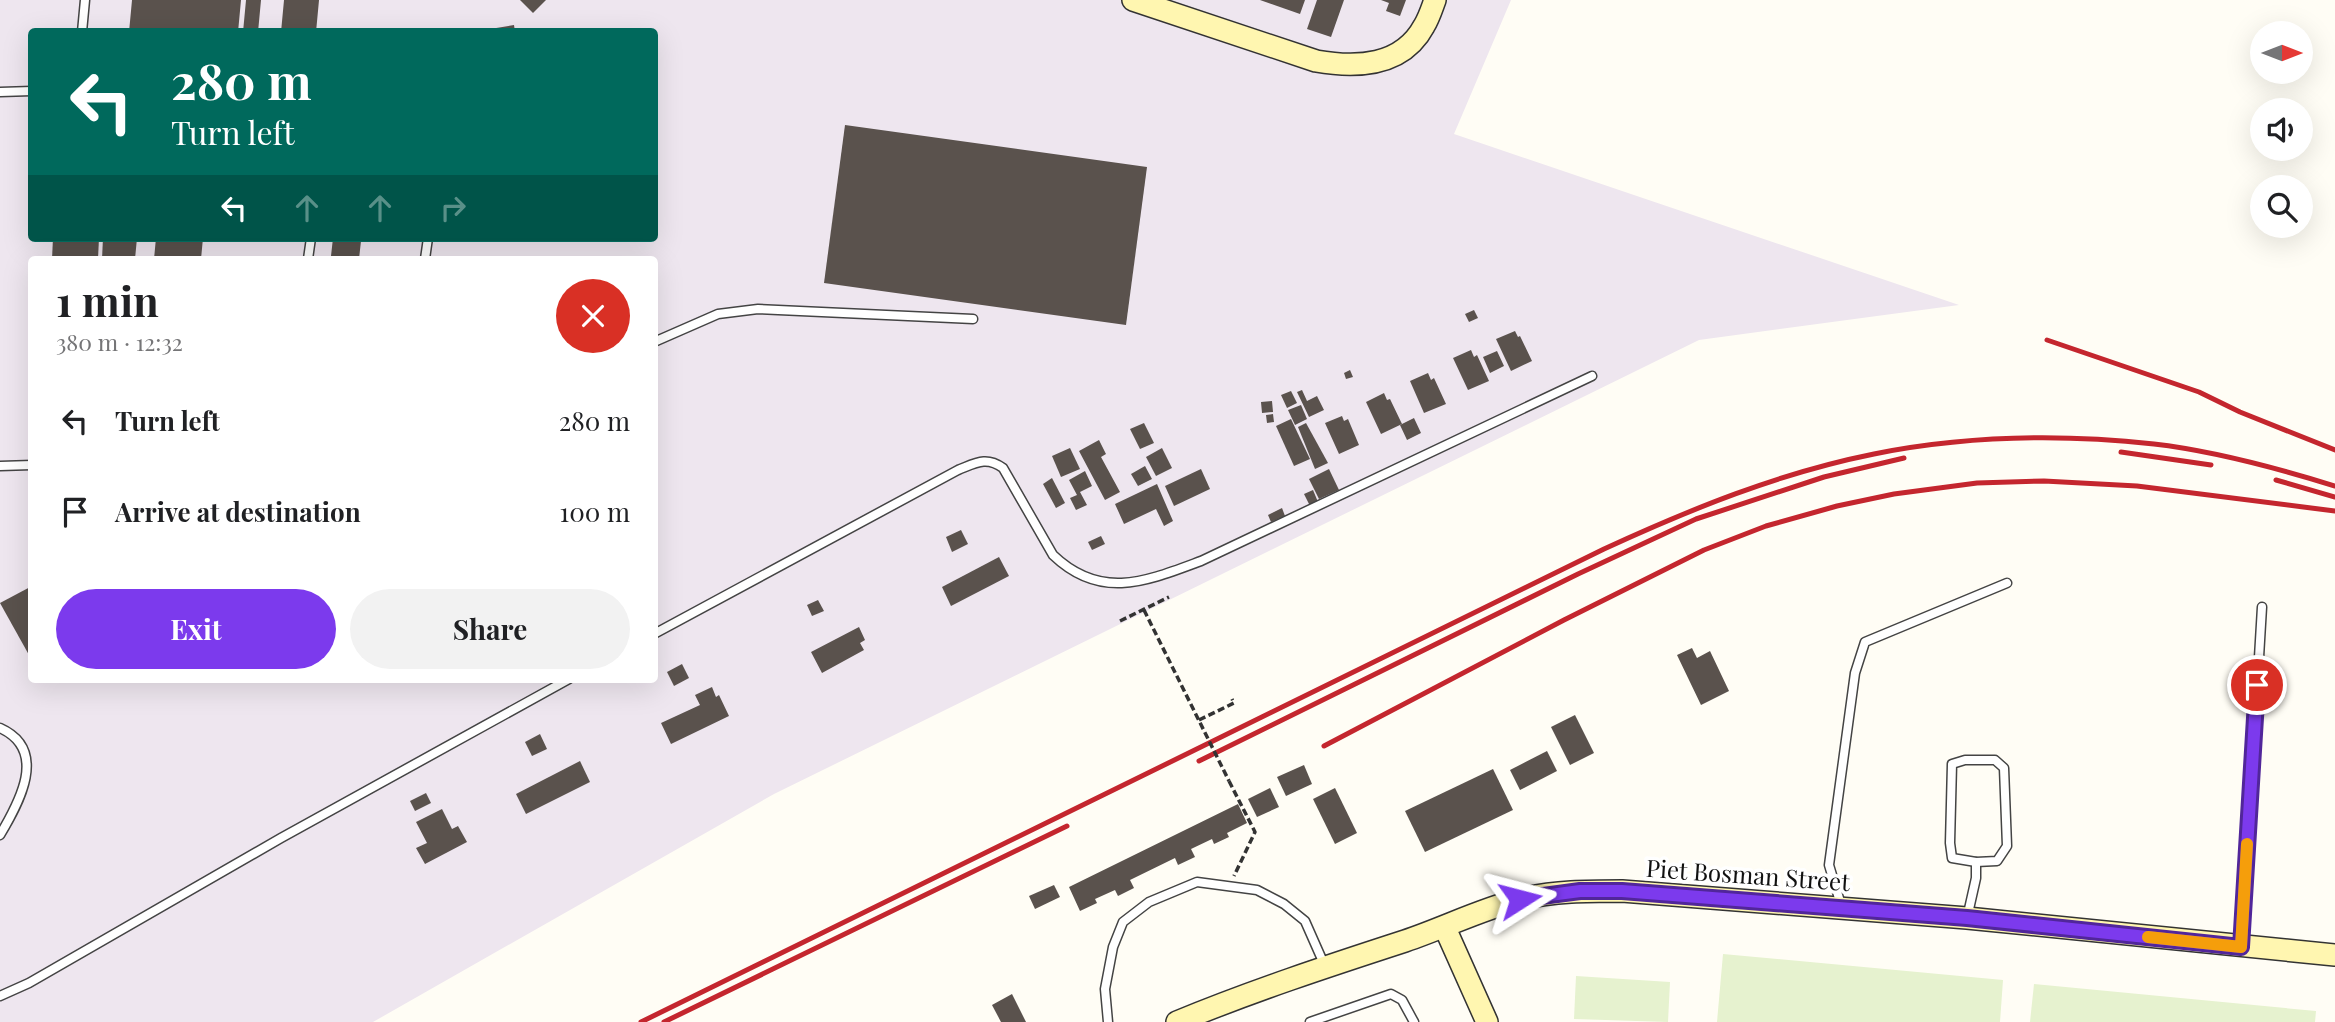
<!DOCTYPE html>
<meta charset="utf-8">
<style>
body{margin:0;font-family:"Playfair Display",serif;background:#f2f2f2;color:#202124;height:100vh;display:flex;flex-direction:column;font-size:26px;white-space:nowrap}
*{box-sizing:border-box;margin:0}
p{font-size:23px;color:#757577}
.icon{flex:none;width:38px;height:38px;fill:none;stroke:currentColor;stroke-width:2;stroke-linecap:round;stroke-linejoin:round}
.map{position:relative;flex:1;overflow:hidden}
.side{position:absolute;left:28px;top:256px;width:630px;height:427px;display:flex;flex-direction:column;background:#fff;border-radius:7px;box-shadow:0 7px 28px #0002}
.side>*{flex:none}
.guide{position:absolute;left:28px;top:28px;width:630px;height:214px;border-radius:7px;box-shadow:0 7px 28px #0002;background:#00695c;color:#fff;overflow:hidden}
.needle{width:46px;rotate:90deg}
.tools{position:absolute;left:2250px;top:21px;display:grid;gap:14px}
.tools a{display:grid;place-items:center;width:63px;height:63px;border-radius:50%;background:#fff;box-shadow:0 7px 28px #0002;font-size:35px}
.pin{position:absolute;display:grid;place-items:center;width:60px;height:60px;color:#fff;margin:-30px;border:4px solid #fff;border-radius:50%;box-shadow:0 2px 7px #0007}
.me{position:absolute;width:77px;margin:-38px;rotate:81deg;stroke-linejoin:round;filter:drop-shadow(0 0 5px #0008)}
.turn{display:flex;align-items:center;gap:24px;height:147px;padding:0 28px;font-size:32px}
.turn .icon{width:91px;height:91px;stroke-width:2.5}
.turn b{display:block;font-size:49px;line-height:60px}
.lanes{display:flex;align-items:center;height:66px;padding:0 28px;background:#0003;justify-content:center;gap:35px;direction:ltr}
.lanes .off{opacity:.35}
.round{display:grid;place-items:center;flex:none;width:74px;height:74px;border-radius:37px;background:#f2f2f2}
.summary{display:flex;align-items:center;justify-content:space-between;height:119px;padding:0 28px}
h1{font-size:42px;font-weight:700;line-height:52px}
.primary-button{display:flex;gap:14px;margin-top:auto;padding:14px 28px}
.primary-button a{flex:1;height:80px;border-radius:42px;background:#7c3aed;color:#fff;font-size:28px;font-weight:700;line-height:80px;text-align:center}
.primary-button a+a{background:#f2f2f2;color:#202124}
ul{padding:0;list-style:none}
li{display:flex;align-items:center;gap:21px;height:91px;padding:0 28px}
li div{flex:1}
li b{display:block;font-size:26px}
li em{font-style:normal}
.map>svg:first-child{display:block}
.industrial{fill:#eee6ef;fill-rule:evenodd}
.pitch{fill:#e6f2cf}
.building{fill:#5a524d}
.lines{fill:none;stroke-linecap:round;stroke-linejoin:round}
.lane-casing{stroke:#444;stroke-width:11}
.secondary-casing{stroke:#333;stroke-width:24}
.path{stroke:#333;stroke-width:3.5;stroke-dasharray:7 3.5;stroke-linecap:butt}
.lane{stroke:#fff;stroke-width:8}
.secondary{stroke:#fff6b0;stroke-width:21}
.rail{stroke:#c4262e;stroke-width:5}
.path-bridge{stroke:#333;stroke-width:3.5;stroke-dasharray:7 3.5;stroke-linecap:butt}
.route-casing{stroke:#51269a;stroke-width:18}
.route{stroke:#7c3aed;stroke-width:12}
.slow{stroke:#f59e0b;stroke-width:12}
.labels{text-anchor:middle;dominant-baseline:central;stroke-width:7;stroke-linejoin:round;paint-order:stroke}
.street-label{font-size:24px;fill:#111;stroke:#fff}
</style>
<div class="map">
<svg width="2335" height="1022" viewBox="0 0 2335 1022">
<rect width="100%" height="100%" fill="#fffdf5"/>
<!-- industrial -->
<path class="industrial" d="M0 0H1511L1454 134 1959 305 1699 340 774 794 373 1022H0ZM32 32H654V238H32ZM32 259H654V679H32Z"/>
<!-- pitch -->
<g class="pitch">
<path d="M1723 954 2003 980 2000 1022H1717Z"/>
<path d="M1576 976 1670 982 1668 1022 1574 1019Z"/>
<path d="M2034 984 2316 1011 2315 1022H2030Z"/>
</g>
<!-- building -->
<g class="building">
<path d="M132 0H241L238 32H129Z"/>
<path d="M246 0H261L258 32H243Z"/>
<path d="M284 0H319L316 32H281Z"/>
<path d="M520 0H546L533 13Z"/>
<path d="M1260 0H1305L1300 14Z"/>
<path d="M1317 0H1344L1331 37 1307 29Z"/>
<path d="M1381 0H1406L1400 16 1386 11 1389 3Z"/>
<path d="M514 25 515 32H484V30Z"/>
<path d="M845 125 1147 167 1126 325 824 283Z"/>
<path d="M53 238H99L98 259H52Z"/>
<path d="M103 238H137L135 259H102Z"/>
<path d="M156 238H203L201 259H154Z"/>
<path d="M333 238 361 241 359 259H334V257L331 256Z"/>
<path d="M1474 310 1478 318 1469 322 1465 314Z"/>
<path d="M1515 331 1518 337 1520 336 1532 361 1511 371 1496 339Z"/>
<path d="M1471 350 1474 357 1477 355 1489 381 1468 390 1453 358Z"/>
<path d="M1497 351 1504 366 1490 373 1483 357Z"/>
<path d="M1350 370 1353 377 1346 379 1344 373Z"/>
<path d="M1428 373 1431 380 1434 378 1446 404 1424 413 1410 381Z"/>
<path d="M1302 390 1307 401 1317 396 1324 410 1309 417 1297 392Z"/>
<path d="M1291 391 1297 403 1287 408 1281 395Z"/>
<path d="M1384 393 1387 400 1390 399 1402 424 1381 434 1366 402Z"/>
<path d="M1272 401 1273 412 1262 413 1261 402Z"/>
<path d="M1301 405 1307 419 1295 425 1288 410Z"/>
<path d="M1273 414 1274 422 1267 423 1266 415Z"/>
<path d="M1342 416 1344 421 1348 419 1359 445 1339 454 1325 423Z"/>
<path d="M1414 418 1421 433 1407 440 1400 425Z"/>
<path d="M1291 419 1310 459 1294 466 1276 426Z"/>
<path d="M1144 423 1154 443 1140 449 1130 429Z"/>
<path d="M1306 423 1328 463 1315 469 1298 427Z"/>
<path d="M1099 440 1106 454 1101 457 1120 492 1105 500 1079 451Z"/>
<path d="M1070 448 1080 469 1061 477 1052 456Z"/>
<path d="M1162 448 1172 468 1156 476 1146 457Z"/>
<path d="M1145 466 1152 479 1138 486 1131 474Z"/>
<path d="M1201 469 1210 489 1174 506 1165 486Z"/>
<path d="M1329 469 1339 490 1319 499 1309 479Z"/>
<path d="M1085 471 1092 486 1080 492 1087 505 1076 510 1070 498 1077 495 1069 480Z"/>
<path d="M1052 478 1065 503 1056 508 1043 484Z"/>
<path d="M1157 484 1173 521 1164 526 1156 509 1124 524 1115 504Z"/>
<path d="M1313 490 1318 502 1310 506 1304 494Z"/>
<path d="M1282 508 1285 516 1271 522 1268 515Z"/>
<path d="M961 530 968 544 952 552 946 537Z"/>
<path d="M1101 536 1105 544 1092 550 1088 542Z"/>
<path d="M999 557 1009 576 951 606 942 587Z"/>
<path d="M32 586V654L29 655 0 603Z"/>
<path d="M818 600 824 611 812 616 807 605Z"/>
<path d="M859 627 865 640 860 643 864 650 822 673 811 652Z"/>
<path d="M1692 648 1697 658 1710 651 1729 691 1701 705 1677 655Z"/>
<path d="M682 664 689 678 674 686 667 672Z"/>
<path d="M712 687 716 697 719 695 729 716 671 744 661 723 700 705 695 695Z"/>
<path d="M1575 715 1594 753 1570 765 1551 727Z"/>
<path d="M540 734 547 749 532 756 525 742Z"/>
<path d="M1547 751 1557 771 1520 790 1510 770Z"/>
<path d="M580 761 590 782 526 814 516 794Z"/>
<path d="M1304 765 1312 784 1286 796 1277 777Z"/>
<path d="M1493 769 1513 810 1425 852 1405 811Z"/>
<path d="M1270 788 1279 807 1257 817 1248 799Z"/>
<path d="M1335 788 1357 833 1335 844 1313 799Z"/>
<path d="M426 793 431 803 415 811 410 801Z"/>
<path d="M1238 804 1247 823 1227 833 1229 837 1214 844 1212 839 1191 849 1195 857 1178 865 1175 858 1130 880 1134 888 1118 896 1115 890 1095 899 1097 903 1080 911 1069 887Z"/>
<path d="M442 809 452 829 458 826 467 842 425 864 416 848 427 843 416 822Z"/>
<path d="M1054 885 1060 897 1035 909 1029 896Z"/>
<path d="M1012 994 1026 1022H1001L992 1005Z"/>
</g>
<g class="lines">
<defs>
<g id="lane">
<path d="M82 32 85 0"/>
<path d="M0 92 32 91"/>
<path d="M308 259 311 238"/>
<path d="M425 259 428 238"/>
<path d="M654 342 718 314 758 309 973 319"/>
<path d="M0 466 32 465"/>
<path d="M654 634 958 470C976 463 986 456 1003 468L1053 555C1101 601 1147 581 1201 561L1592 376"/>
<path d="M0 728C49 750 19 803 0 835"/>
<path d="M1965 760H1995L2004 768 2007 846 1997 861 1976 862 1952 858 1950 843 1952 764Z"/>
<path d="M1841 905 1829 865 1855 673 1865 642 2007 583"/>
<path d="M1967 918 1976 878V862"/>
<path d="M2242 943 2262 607"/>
<path d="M0 996 29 983 281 838 569 679"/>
<path d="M1108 1022 1105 989 1113 947 1123 922 1149 902 1197 882 1257 890 1284 904 1305 921 1324 964"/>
<path d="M1310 1022 1391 994 1402 1000 1414 1022"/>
</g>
<g id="secondary">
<path d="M1133 0 1316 61C1356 68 1402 67 1424 26 1429 18 1432 8 1435 0"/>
<path d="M1445 928 1487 1022"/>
<path d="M1177 1022C1252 991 1328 966 1405 941 1444 928 1481 909 1521 899 1554 891 1588 891 1622 891L1967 918 2335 955"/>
</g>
</defs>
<!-- lane casing -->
<use href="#lane" class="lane-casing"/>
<!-- secondary casing -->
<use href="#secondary" class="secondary-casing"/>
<!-- path -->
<g class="path">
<path d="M1120 621 1169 597"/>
<path d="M1199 720 1234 703 1232 699"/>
<path d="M1229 781 1255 832 1234 876"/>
</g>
<!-- lane -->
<use href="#lane" class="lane"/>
<!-- secondary -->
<use href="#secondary" class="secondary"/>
<!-- rail -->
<g class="rail">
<path d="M2047 340 2199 392 2240 412 2335 450"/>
<path d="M2121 452 2211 465"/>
<path d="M2276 480 2335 497"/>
<path d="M1324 746 1564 620 1704 550 1766 526 1837 506 1894 494 1977 483 2044 481 2137 486 2335 511"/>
<path d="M1199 761 1578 574 1696 519 1824 477 1904 458"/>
<path d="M641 1022 1604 549C1691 509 1779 473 1874 454 1964 436 2062 434 2154 444 2215 451 2277 468 2335 486"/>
<path d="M664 1022 1067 826"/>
</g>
<!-- path-bridge -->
<path class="path-bridge" d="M1144 610 1229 781"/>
</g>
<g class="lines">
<defs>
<path id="route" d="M1520 899 1580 891H1622L1967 918 2241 947 2257 685"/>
</defs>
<!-- route casing -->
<use href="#route" class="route-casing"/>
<!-- route -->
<use href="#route" class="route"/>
<!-- slow -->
<path class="slow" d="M2148 937 2241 947 2247 844"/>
</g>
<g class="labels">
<!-- street labels -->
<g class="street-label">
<text transform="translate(1748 874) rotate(4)">Piet Bosman Street</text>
</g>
</g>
</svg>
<div class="tools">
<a><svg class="needle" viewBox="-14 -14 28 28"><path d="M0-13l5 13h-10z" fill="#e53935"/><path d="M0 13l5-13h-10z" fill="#757577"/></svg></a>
<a><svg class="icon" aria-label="sound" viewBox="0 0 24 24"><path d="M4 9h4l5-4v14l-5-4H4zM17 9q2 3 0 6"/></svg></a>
<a><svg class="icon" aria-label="search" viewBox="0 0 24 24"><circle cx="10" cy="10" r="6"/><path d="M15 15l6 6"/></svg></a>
</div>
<div class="pin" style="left:2257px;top:685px;background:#d93025"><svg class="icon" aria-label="arrive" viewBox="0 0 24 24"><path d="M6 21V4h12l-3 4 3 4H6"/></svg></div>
<svg class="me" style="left:1520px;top:899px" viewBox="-20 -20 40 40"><path d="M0-17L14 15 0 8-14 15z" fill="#7c3aed" stroke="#fff" stroke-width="4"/></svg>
<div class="guide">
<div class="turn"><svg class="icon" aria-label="left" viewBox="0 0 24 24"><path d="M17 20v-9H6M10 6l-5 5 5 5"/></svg><div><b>280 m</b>Turn left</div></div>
<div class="lanes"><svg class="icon" aria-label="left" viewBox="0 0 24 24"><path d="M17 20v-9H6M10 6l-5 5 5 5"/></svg><svg class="icon off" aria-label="ahead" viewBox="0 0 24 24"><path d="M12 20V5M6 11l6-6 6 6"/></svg><svg class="icon off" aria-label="ahead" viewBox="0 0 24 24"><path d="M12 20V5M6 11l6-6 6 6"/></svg><svg class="icon off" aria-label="right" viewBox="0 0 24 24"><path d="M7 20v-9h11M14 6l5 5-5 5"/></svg></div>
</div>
<section class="side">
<div class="summary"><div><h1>1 min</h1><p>380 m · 12:32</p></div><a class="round" style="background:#d93025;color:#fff"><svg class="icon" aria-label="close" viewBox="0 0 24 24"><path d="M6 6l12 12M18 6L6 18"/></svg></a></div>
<ul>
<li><svg class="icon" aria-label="left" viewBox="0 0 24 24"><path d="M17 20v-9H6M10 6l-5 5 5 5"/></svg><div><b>Turn left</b></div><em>280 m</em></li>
<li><svg class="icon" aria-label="arrive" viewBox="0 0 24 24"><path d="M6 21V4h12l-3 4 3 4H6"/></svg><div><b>Arrive at destination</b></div><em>100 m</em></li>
</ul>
<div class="primary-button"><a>Exit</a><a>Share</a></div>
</section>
</div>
